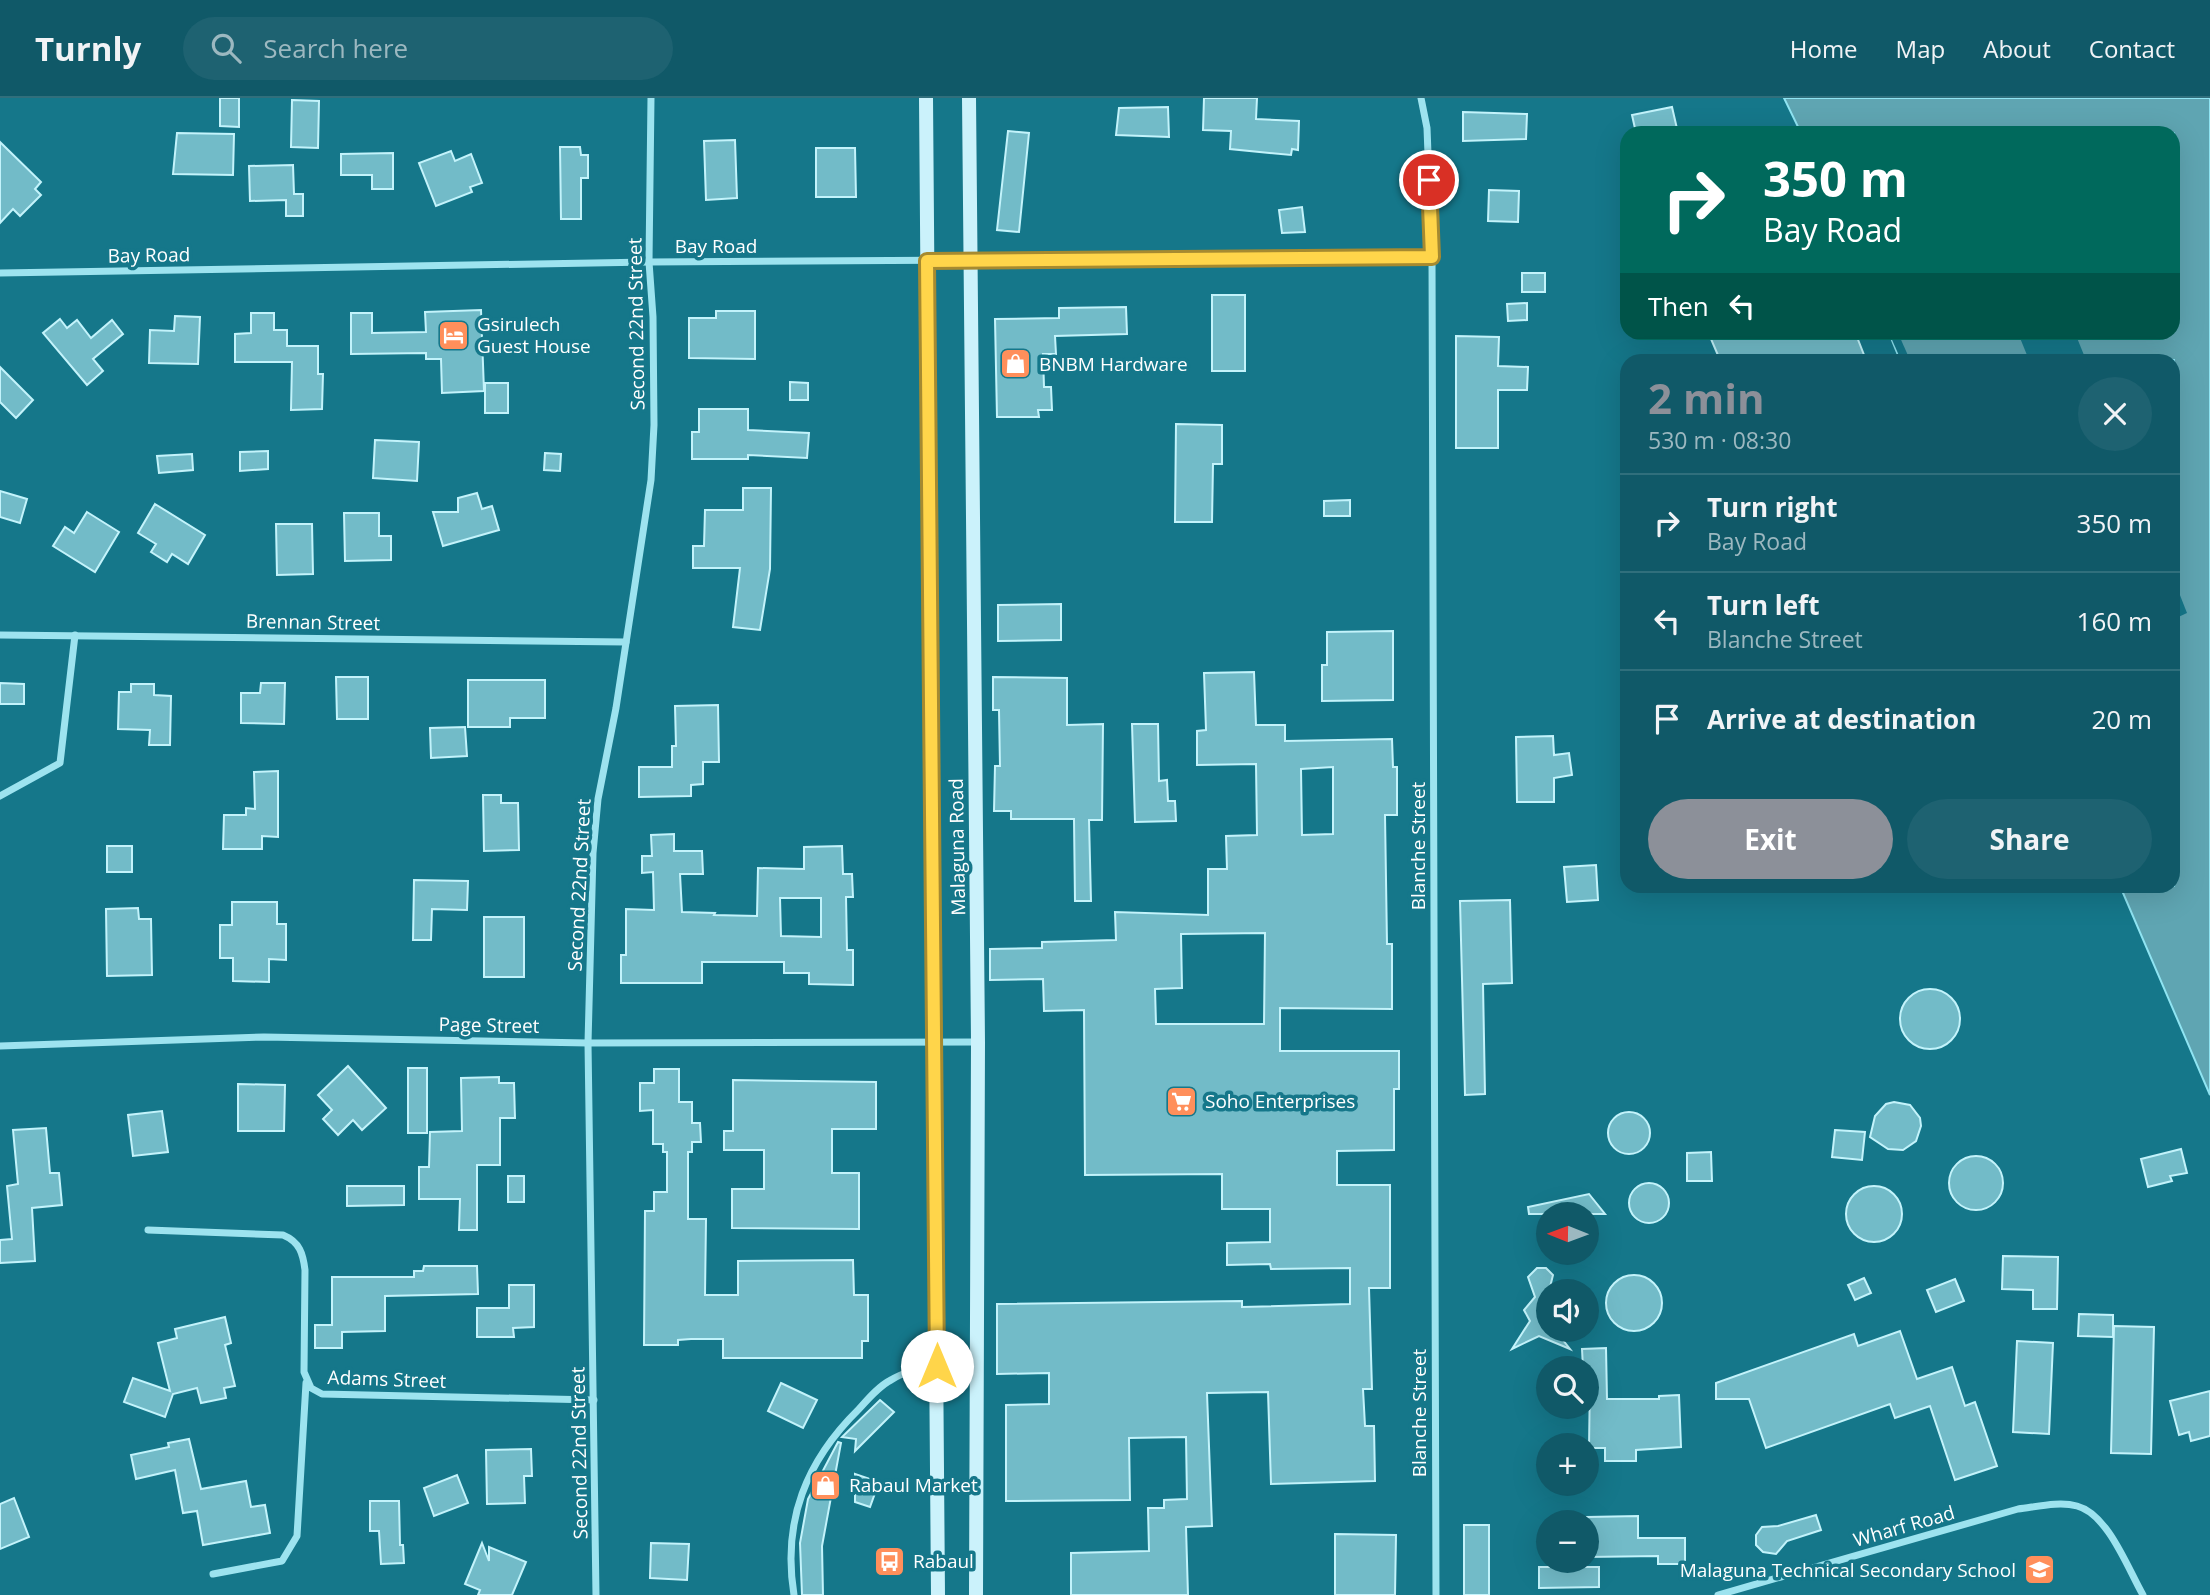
<!DOCTYPE html>
<meta charset="utf-8">
<style>
body{margin:0;font-family:"Open Sans",sans-serif;background:#1e6271;color:#f1f3f6;height:100vh;display:flex;flex-direction:column;font-size:26px;white-space:nowrap}
*{box-sizing:border-box;margin:0}
p{font-size:23px;color:#9cb8c0}
.icon{flex:none;width:38px;height:38px;fill:none;stroke:currentColor;stroke-width:2;stroke-linecap:round;stroke-linejoin:round}
.map{position:relative;flex:1;overflow:hidden}
.panel{position:absolute;left:1620px;top:256px;width:560px;height:539px;display:flex;flex-direction:column;background:#105968;border-radius:21px;box-shadow:0 7px 28px #0002}
.panel>*{flex:none}
.top-card{position:absolute;left:1620px;top:28px;width:560px;height:214px;border-radius:21px;box-shadow:0 7px 28px #0002;background:#00695c;color:#fff;overflow:hidden}
.needle{width:46px;rotate:271deg}
.buttons{position:absolute;left:1536px;top:1104px;display:grid;gap:14px}
.buttons a{display:grid;place-items:center;width:63px;height:63px;border-radius:50%;background:#105968;box-shadow:0 7px 28px #0002;font-size:35px}
.pin{position:absolute;display:grid;place-items:center;width:60px;height:60px;color:#fff;margin:-30px;border:4px solid #fff;border-radius:50%;box-shadow:0 2px 7px #0007}
.me{position:absolute;width:77px;margin:-38px;rotate:0deg;stroke-linejoin:round;filter:drop-shadow(0 0 5px #0008)}
.turn{display:flex;align-items:center;gap:24px;height:147px;padding:0 28px;font-size:32px}
.turn .icon{width:91px;height:91px;stroke-width:2.5}
.turn b{display:block;font-size:49px;line-height:60px}
.then{display:flex;align-items:center;height:66px;padding:0 28px;background:#0003;gap:14px;font-size:26px}
.round{display:grid;place-items:center;flex:none;width:74px;height:74px;border-radius:37px;background:#1e6271}
.head{display:flex;align-items:center;justify-content:space-between;height:119px;padding:0 28px}
h1{font-size:42px;font-weight:700;line-height:52px;color:#8c9099}
.action{display:flex;gap:14px;margin-top:auto;padding:14px 28px}
.action a{flex:1;height:80px;border-radius:42px;background:#8c9099;color:#fff;font-size:28px;font-weight:700;line-height:80px;text-align:center}
.action a+a{background:#1e6271;color:#f1f3f6}
ul{padding:0;list-style:none}
li{display:flex;align-items:center;gap:21px;height:98px;padding:0 28px;border-top:2px solid #306f7c}
li div{flex:1}
li b{display:block;font-size:26px}
li em{font-style:normal}
header{display:flex;align-items:center;gap:42px;box-sizing:border-box;height:98px;padding:0 35px;background:#105968;border-bottom:2px solid #306f7c}
header strong{font-size:33px}
nav{display:flex;gap:38px;margin-inline-start:auto;font-size:24px}
.search{width:490px;height:63px;background:#1e6271;display:flex;align-items:center;gap:18px;box-sizing:border-box;padding:0 24px;border-radius:38px;color:#9cb8c0;font-size:26px}
.map>svg:first-child{display:block}
.water{fill:#5fa5b2;stroke:#8fe4f2;stroke-width:2}
.pier{fill:#15778a}
.building{fill:#72bbc8;stroke:#c3f3fb;stroke-width:2;fill-rule:evenodd}
.lines{fill:none;stroke-linecap:round;stroke-linejoin:round}
.street{stroke:#9de3ef;stroke-width:7}
.secondary{stroke:#cbf2fb;stroke-width:14}
.route-casing{stroke:#a68a30;stroke-width:18}
.route{stroke:#ffd54a;stroke-width:12}
.labels{text-anchor:middle;dominant-baseline:central;stroke-width:7;stroke-linejoin:round;paint-order:stroke}
.street-label{font-size:19px;fill:#fff;stroke:#15778a}
.poi-label{font-size:19px;fill:#fff;stroke:#15778a;text-anchor:start}
</style>
<header>
<strong>Turnly</strong>
<div class="search"><svg class="icon" aria-label="search" viewBox="0 0 24 24"><circle cx="10" cy="10" r="6"/><path d="M15 15l6 6"/></svg>Search here</div>
<nav><a>Home</a><a>Map</a><a>About</a><a>Contact</a></nav>
</header>
<div class="map">
<svg width="2210" height="1497" viewBox="0 0 2210 1497">
<rect width="100%" height="100%" fill="#15778a"/>
<!-- water -->
<path class="water" d="M1784 0H2210V997L2120 788H2174V262H1900L1889 235 2174 234V35H1801Z"/>
<!-- pier -->
<g class="pier">
<path d="M1889 235H1898L1910 262H1901Z"/>
<path d="M2018 235H2075L2086 262H2029Z"/>
<path d="M2174 482 2187 515 2174 521Z"/>
</g>
<!-- building -->
<g class="building">
<path d="M220 0H239V29L220 28Z"/>
<path d="M1204 0H1257L1256 21 1299 23 1298 52 1292 51 1291 57 1230 51 1231 33 1203 32Z"/>
<path d="M292 2 319 3 318 50 291 49Z"/>
<path d="M1168 9 1169 39 1116 37 1119 10Z"/>
<path d="M1672 9 1678 35H1636L1632 17Z"/>
<path d="M1463 14 1527 16 1526 41 1463 43Z"/>
<path d="M1008 33 1029 35 1019 134 997 132Z"/>
<path d="M177 35 234 36 233 77 173 76Z"/>
<path d="M735 42 737 100 706 102 704 43Z"/>
<path d="M0 44 41 84 35 91 41 97 20 118 13 111 0 125Z"/>
<path d="M560 49H580L581 57H588V80H581V121H561Z"/>
<path d="M816 50H855L856 99H816Z"/>
<path d="M451 53 455 63 471 56 482 85 470 89 472 94 436 108 419 65Z"/>
<path d="M393 55V91H372V77H341V56Z"/>
<path d="M293 67 294 96H303V118H286V102L250 103 249 68Z"/>
<path d="M1489 92 1519 93 1518 124 1488 123Z"/>
<path d="M1302 109 1305 134 1282 135 1279 112Z"/>
<rect x="1522" y="175" width="23" height="19"/>
<rect x="1212" y="197" width="33" height="76"/>
<path d="M1527 205V222L1508 223 1507 206Z"/>
<path d="M1126 209 1127 236 1055 238 1056 256H1043L1044 289H1051L1052 312H1038L1039 319H997L995 221 1059 220V210Z"/>
<path d="M481 212 484 293 442 295 441 261H426V255L351 256V215H372V235L426 234 425 214Z"/>
<path d="M716 213H755V261L689 260V220H716Z"/>
<path d="M251 215H274V232H287V248H318V276H323L322 311 291 312 292 264H235V236L251 235Z"/>
<path d="M175 218 200 219 198 266 149 265 150 232 174 233Z"/>
<path d="M60 221 67 230 77 222 91 240 112 222 123 236 93 261 103 273 87 287 43 235Z"/>
<path d="M1708 234H1855L1866 262H1720Z"/>
<path d="M1456 238 1499 239 1498 268 1528 269 1527 292H1498V350H1456Z"/>
<path d="M0 269 33 302 16 320 0 304Z"/>
<path d="M790 284 808 285V302H790Z"/>
<rect x="485" y="285" width="23" height="30"/>
<path d="M699 311H748V332L809 335 807 360 748 357V361H692V334H699Z"/>
<path d="M1176 326 1222 327V366H1213L1212 424H1175Z"/>
<path d="M375 342 419 344 417 383 373 380Z"/>
<path d="M268 353V371L240 373V354Z"/>
<path d="M545 355 561 356 560 373 544 372Z"/>
<path d="M192 356 193 372 159 375 157 358Z"/>
<path d="M743 390H771L770 471 760 532 733 529 740 470H693V448H704L705 412H743Z"/>
<path d="M0 393 27 401 20 425 0 419Z"/>
<path d="M477 395 482 411 492 408 499 432 443 448 433 414H458V400Z"/>
<path d="M1350 402V418H1324V403Z"/>
<path d="M155 406 205 437 188 466 172 456 167 464 151 454 156 446 138 435Z"/>
<path d="M87 414 119 434 95 474 53 448 65 429 74 435Z"/>
<path d="M344 415H379V438H391V462L345 463Z"/>
<path d="M276 426H312L313 476 277 477Z"/>
<path d="M1061 506V542L998 543V507Z"/>
<path d="M1393 533V602L1322 603V567H1327V534Z"/>
<path d="M1254 574 1256 627H1285V643L1392 641 1393 669H1397V717H1385L1387 846H1392V911L1280 910V953H1399V991H1394V1052L1337 1053V1087H1390V1190H1369L1372 1291H1363L1365 1328H1374L1375 1383 1271 1386 1268 1294 1207 1295 1212 1428 1186 1429 1188 1497H1071V1455L1149 1453 1148 1410H1164V1402L1187 1401 1186 1339 1129 1340 1130 1402 1006 1403V1307L1049 1306V1275L997 1276V1206L1242 1203V1209L1350 1206V1170L1271 1171 1270 1166 1227 1167V1145L1270 1144V1111H1222V1076L1085 1077 1084 912 1044 913 1043 881 990 882V851L1042 850V844L1116 842 1115 814 1208 817V771H1227L1226 738 1257 737 1256 666 1197 667V633L1206 632 1204 575ZM1333 669V736L1302 737 1301 671ZM1265 835 1264 926H1156L1155 891 1182 890 1181 836Z"/>
<path d="M336 579H368V621H337Z"/>
<path d="M993 579 1067 580V627L1103 626 1102 722H1089L1091 803H1075L1074 721H1011V713H994L995 668H1000L999 612H993Z"/>
<path d="M468 582H545V620H510V629H468Z"/>
<path d="M0 585 24 586V606H0Z"/>
<path d="M261 585H285L284 626 241 625V595H260Z"/>
<path d="M131 586H154V597L171 598 170 647H149L150 632 118 631 119 594H131Z"/>
<path d="M718 607 719 664H703V686L691 687V698L639 699V669H672V648H676L675 608Z"/>
<path d="M1132 626H1158L1159 683 1167 682 1168 703H1175L1176 723 1135 724Z"/>
<path d="M465 629 467 658 431 660 430 630Z"/>
<path d="M1553 638 1554 657 1569 655 1572 677 1554 680V704H1517L1516 639Z"/>
<path d="M278 673V739L262 738V751H223L224 717H246V710L255 711 254 674Z"/>
<path d="M483 697H501V705H518L519 752 484 753Z"/>
<path d="M674 736V753H702L703 776H680L682 814 715 815 714 817 757 818 758 770 804 771V749L842 748 843 776H852L853 799H846L847 852H853V887L809 886V875H784V864H702V885H621V857H626V811L654 812 653 774 642 775V758H652L651 737ZM780 800H821V839L781 838Z"/>
<rect x="107" y="748" width="25" height="26"/>
<path d="M1596 767 1598 802 1567 804 1564 769Z"/>
<path d="M414 782 468 783 467 812 432 811 431 842H413Z"/>
<path d="M1510 802 1512 885 1483 886 1485 996 1465 997 1460 803Z"/>
<path d="M232 804H277V826H286V862L269 861V884L233 883V860H220V827H232Z"/>
<path d="M138 810 139 821H151L152 877 107 878 106 811Z"/>
<rect x="484" y="819" width="40" height="60"/>
<circle cx="1930" cy="921" r="30"/>
<path d="M348 968 386 1010 362 1032 353 1022 338 1037 323 1021 332 1012 318 997Z"/>
<rect x="408" y="970" width="19" height="65"/>
<path d="M654 971H679V1004H692V1025H700L701 1044H692V1054H688V1121H706L705 1197H738V1163L853 1162 854 1197H868V1243H862V1260H723V1241H691L678 1242V1247H644L645 1113H654V1094H667V1054H663V1046H653V1012L640 1013V985H654Z"/>
<path d="M499 979V985H514L515 1020H500V1067H477V1132H459L460 1101H419V1069H429L430 1034 462 1033 461 980Z"/>
<path d="M733 982 876 984V1031H832V1075H859V1131L732 1130V1091H764V1052H724V1033H733Z"/>
<path d="M238 986 285 987 284 1033H238Z"/>
<path d="M1894 1004 1910 1007 1920 1020 1921 1028 1916 1043 1903 1052 1888 1051 1870 1039 1875 1018 1886 1006Z"/>
<path d="M162 1013 168 1054 133 1058 128 1017Z"/>
<circle cx="1629" cy="1035" r="21"/>
<path d="M46 1030 50 1075H59L62 1107 32 1110 35 1163 0 1165V1142L12 1141 7 1088 18 1086 13 1032Z"/>
<path d="M1835 1032 1865 1034 1862 1062 1832 1059Z"/>
<path d="M2181 1051 2187 1075 2170 1078 2172 1083 2148 1089 2141 1061Z"/>
<path d="M1711 1054 1712 1083H1687V1055Z"/>
<circle cx="1976" cy="1085" r="27"/>
<rect x="508" y="1078" width="16" height="26"/>
<circle cx="1649" cy="1105" r="20"/>
<path d="M347 1088H404V1107L347 1108Z"/>
<circle cx="1874" cy="1116" r="28"/>
<path d="M1589 1096 1605 1116H1529L1528 1109Z"/>
<path d="M2003 1158 2058 1159 2057 1211H2033V1192L2002 1191Z"/>
<path d="M424 1168H477L478 1196 385 1198V1233L342 1234V1250H315V1227H332V1179H414V1173H423Z"/>
<path d="M1537 1170H1546L1553 1177 1549 1193V1232H1555L1570 1251 1539 1238 1512 1251 1530 1223 1524 1212 1535 1199 1528 1179Z"/>
<circle cx="1634" cy="1205" r="28"/>
<path d="M1864 1180 1871 1195 1855 1202 1848 1187Z"/>
<path d="M1955 1181 1964 1203 1936 1214 1927 1192Z"/>
<path d="M509 1187H534V1229L513 1230 514 1239H477V1210H509Z"/>
<path d="M2079 1216 2113 1217V1239L2078 1238Z"/>
<path d="M225 1219 231 1245 225 1247 235 1288 224 1290 226 1300 201 1305 197 1290 173 1296 165 1319 124 1304 133 1280 170 1293 158 1245 177 1240 175 1231Z"/>
<path d="M2114 1228 2154 1229 2151 1356 2111 1355Z"/>
<path d="M1900 1233 1917 1281 1952 1269 1965 1308 1975 1304 1997 1368 1955 1382 1930 1308 1895 1320 1890 1306 1766 1350 1749 1301H1716V1285L1854 1236 1858 1248Z"/>
<path d="M2017 1243 2053 1245 2049 1336 2013 1334Z"/>
<path d="M1606 1250 1607 1301H1659V1298L1679 1297 1681 1349 1636 1352V1363H1605V1350H1589L1590 1281 1587 1270H1583L1582 1251Z"/>
<path d="M781 1285 817 1302 803 1330 768 1313Z"/>
<path d="M2210 1293V1338L2191 1343 2189 1334 2179 1337 2170 1303Z"/>
<path d="M880 1302 894 1314 855 1353 856 1341 842 1339Z"/>
<path d="M189 1341 201 1391 246 1383 251 1409 265 1407 270 1435 203 1447 197 1413 183 1415 175 1372 136 1381 131 1357 169 1349 168 1345Z"/>
<path d="M838 1344 841 1345 822 1448 823 1497H802L800 1445 808 1401Z"/>
<path d="M531 1351 532 1378H524L525 1405 487 1406 486 1352Z"/>
<path d="M855 1376 879 1384 870 1409 855 1404Z"/>
<path d="M457 1377 468 1405 434 1418 424 1390Z"/>
<path d="M14 1400 29 1439 0 1451V1406Z"/>
<path d="M370 1403H399L400 1447H403L404 1465 381 1466 379 1433H370Z"/>
<path d="M1816 1417 1821 1432 1787 1443 1776 1456 1763 1454 1756 1447V1437L1762 1429 1778 1428Z"/>
<path d="M1638 1418V1440H1685V1466H1658V1458L1587 1459V1419Z"/>
<rect x="1464" y="1427" width="25" height="70"/>
<path d="M1335 1436 1396 1437 1395 1497H1335Z"/>
<path d="M482 1445 489 1463V1449L526 1464 512 1497H478L480 1492 465 1486Z"/>
<path d="M651 1445 689 1446 687 1482 650 1480Z"/>
<path d="M1539 1469H1599V1489L1539 1490Z"/>
</g>
<g class="lines">
<!-- street -->
<g class="street">
<path d="M1421 0 1427 30 1432 159 1436 1497"/>
<path d="M0 175 649 164 1432 159"/>
<path d="M0 537 626 544"/>
<path d="M0 698 60 665 75 537"/>
<path d="M0 948 264 939 588 945 978 944"/>
<path d="M148 1132 283 1137C300 1144 303 1156 305 1172L304 1274 311 1290 322 1296 594 1302"/>
<path d="M213 1476 282 1463 297 1438 306 1285"/>
<path d="M596 1497 588 945 593 755 598 701 616 610 651 382 654 327 653 219 649 164 651 0"/>
<path d="M794 1497C782 1423 806 1363 859 1311 868 1301 879 1288 891 1282 905 1273 921 1271 937 1268"/>
<path d="M1718 1497 2018 1411C2036 1409 2059 1403 2077 1408 2108 1416 2128 1471 2143 1497"/>
</g>
<!-- secondary -->
<g class="secondary">
<path d="M926 0 938 1497"/>
<path d="M969 0 978 944 976 1497"/>
</g>
</g>
<g class="lines">
<defs>
<path id="route" d="M937 1268 927 163 1432 159 1429 82"/>
</defs>
<!-- route casing -->
<use href="#route" class="route-casing"/>
<!-- route -->
<use href="#route" class="route"/>
</g>
<!-- icons -->
<defs>
<symbol id="hotel-square" viewBox="-11 -11 22 22"><rect x="-9" y="-9" width="18" height="18" rx="4" fill="#ff8f5b" stroke="#15778a"/><path d="M-6-4.5h1.5V1H6V5H4.5V3h-9V5H-6ZM-4 0a1.8 1.8 0 1 1 3.6 0ZM.5 0V-2.5h3Q6-2.5 6 0Z" fill="#fff"/></symbol>
<symbol id="shop-square" viewBox="-11 -11 22 22"><rect x="-9" y="-9" width="18" height="18" rx="4" fill="#ff8f5b" stroke="#15778a"/><path d="M-5-2.5h2.3a2.7 3.5 0 0 1 5.4 0H5L5.5 6h-11ZM-1.5-2.5h3a1.5 2.3 0 0 0-3 0Z" fill="#fff"/></symbol>
<symbol id="supermarket-square" viewBox="-11 -11 22 22"><rect x="-9" y="-9" width="18" height="18" rx="4" fill="#ff8f5b" stroke="#15778a"/><path d="M-6-5.5h2.5l.6 2H6L4.5 2H-2.5L-4.4-4H-6ZM-1.5 3.2a1.3 1.3 0 1 0 .1 0ZM3 3.2a1.3 1.3 0 1 0 .1 0Z" fill="#fff"/></symbol>
<symbol id="bus-square" viewBox="-11 -11 22 22"><rect x="-9" y="-9" width="18" height="18" rx="4" fill="#ff8f5b" stroke="#15778a"/><path d="M-5-6H5V4H4V6H2V4H-2V6H-4V4H-5ZM-3.5-4V0h7V-4ZM-3.5 1.2v1.5H-2V1.2ZM2 1.2v1.5H3.5V1.2Z" fill="#fff"/></symbol>
<symbol id="school-square" viewBox="-11 -11 22 22"><rect x="-9" y="-9" width="18" height="18" rx="4" fill="#ff8f5b" stroke="#15778a"/><path d="M0-5L7-2L0 1L-7-2ZM-4 1L0 2.5L4 1V4Q0 6-4 4Z" fill="#fff"/></symbol>
</defs>
<g fill-rule="evenodd">
<use href="#hotel-square" x="436" y="220" width="35" height="35"/>
<use href="#shop-square" x="998" y="248" width="35" height="35"/>
<use href="#supermarket-square" x="1164" y="986" width="35" height="35"/>
<use href="#shop-square" x="808" y="1370" width="35" height="35"/>
<use href="#bus-square" x="872" y="1446" width="35" height="35"/>
<use href="#school-square" x="2022" y="1454" width="35" height="35"/>
</g>
<g class="labels">
<!-- street labels -->
<g class="street-label">
<text x="716" y="148">Bay Road</text>
<text transform="translate(149 157) rotate(-1)">Bay Road</text>
<text transform="translate(636 226) rotate(-91)">Second 22nd Street</text>
<text transform="translate(313 524) rotate(1)">Brennan Street</text>
<text transform="translate(1418 748) rotate(-90)">Blanche Street</text>
<text transform="translate(957 749) rotate(-91)">Malaguna Road</text>
<text transform="translate(579 787) rotate(-87)">Second 22nd Street</text>
<text transform="translate(489 927) rotate(1)">Page Street</text>
<text transform="translate(387 1281) rotate(2)">Adams Street</text>
<text transform="translate(1419 1315) rotate(-90)">Blanche Street</text>
<text transform="translate(579 1355) rotate(-91)">Second 22nd Street</text>
<text transform="translate(1904 1428) rotate(-16)">Wharf Road</text>
</g>
<!-- poi labels -->
<g class="poi-label">
<text x="477" y="226">Gsirulech<tspan x="477" dy="22">Guest House</tspan></text>
<text x="1039" y="266">BNBM Hardware</text>
<text x="1205" y="1003">Soho Enterprises</text>
<text x="849" y="1387">Rabaul Market</text>
<text x="913" y="1463">Rabaul</text>
<text x="2016" y="1472" text-anchor="end">Malaguna Technical Secondary School</text>
</g>
</g>
</svg>
<div class="buttons">
<a><svg class="needle" viewBox="-14 -14 28 28"><path d="M0-13l5 13h-10z" fill="#e53935"/><path d="M0 13l5-13h-10z" fill="#9cb8c0"/></svg></a>
<a><svg class="icon" aria-label="sound" viewBox="0 0 24 24"><path d="M4 9h4l5-4v14l-5-4H4zM17 9q2 3 0 6"/></svg></a>
<a><svg class="icon" aria-label="search" viewBox="0 0 24 24"><circle cx="10" cy="10" r="6"/><path d="M15 15l6 6"/></svg></a>
<a>+</a>
<a>−</a>
</div>
<div class="pin" style="left:1429px;top:82px;background:#d93025"><svg class="icon" aria-label="arrive" viewBox="0 0 24 24"><path d="M6 21V4h12l-3 4 3 4H6"/></svg></div>
<svg class="me" style="left:937px;top:1268px" viewBox="-20 -20 40 40"><circle r="19" fill="#fff"/><path d="M0-13L10 11 0 6-10 11z" fill="#ffd54a"/></svg>
<div class="top-card">
<div class="turn"><svg class="icon" aria-label="right" viewBox="0 0 24 24"><path d="M7 20v-9h11M14 6l5 5-5 5"/></svg><div><b>350 m</b>Bay Road</div></div>
<div class="then">Then<svg class="icon" aria-label="left" viewBox="0 0 24 24"><path d="M17 20v-9H6M10 6l-5 5 5 5"/></svg></div>
</div>
<section class="panel">
<div class="head"><div><h1>2 min</h1><p>530 m · 08:30</p></div><a class="round"><svg class="icon" aria-label="close" viewBox="0 0 24 24"><path d="M6 6l12 12M18 6L6 18"/></svg></a></div>
<ul>
<li><svg class="icon" aria-label="right" viewBox="0 0 24 24"><path d="M7 20v-9h11M14 6l5 5-5 5"/></svg><div><b>Turn right</b><p>Bay Road</p></div><em>350 m</em></li>
<li><svg class="icon" aria-label="left" viewBox="0 0 24 24"><path d="M17 20v-9H6M10 6l-5 5 5 5"/></svg><div><b>Turn left</b><p>Blanche Street</p></div><em>160 m</em></li>
<li><svg class="icon" aria-label="arrive" viewBox="0 0 24 24"><path d="M6 21V4h12l-3 4 3 4H6"/></svg><div><b>Arrive at destination</b></div><em>20 m</em></li>
</ul>
<div class="action"><a>Exit</a><a>Share</a></div>
</section>
</div>
